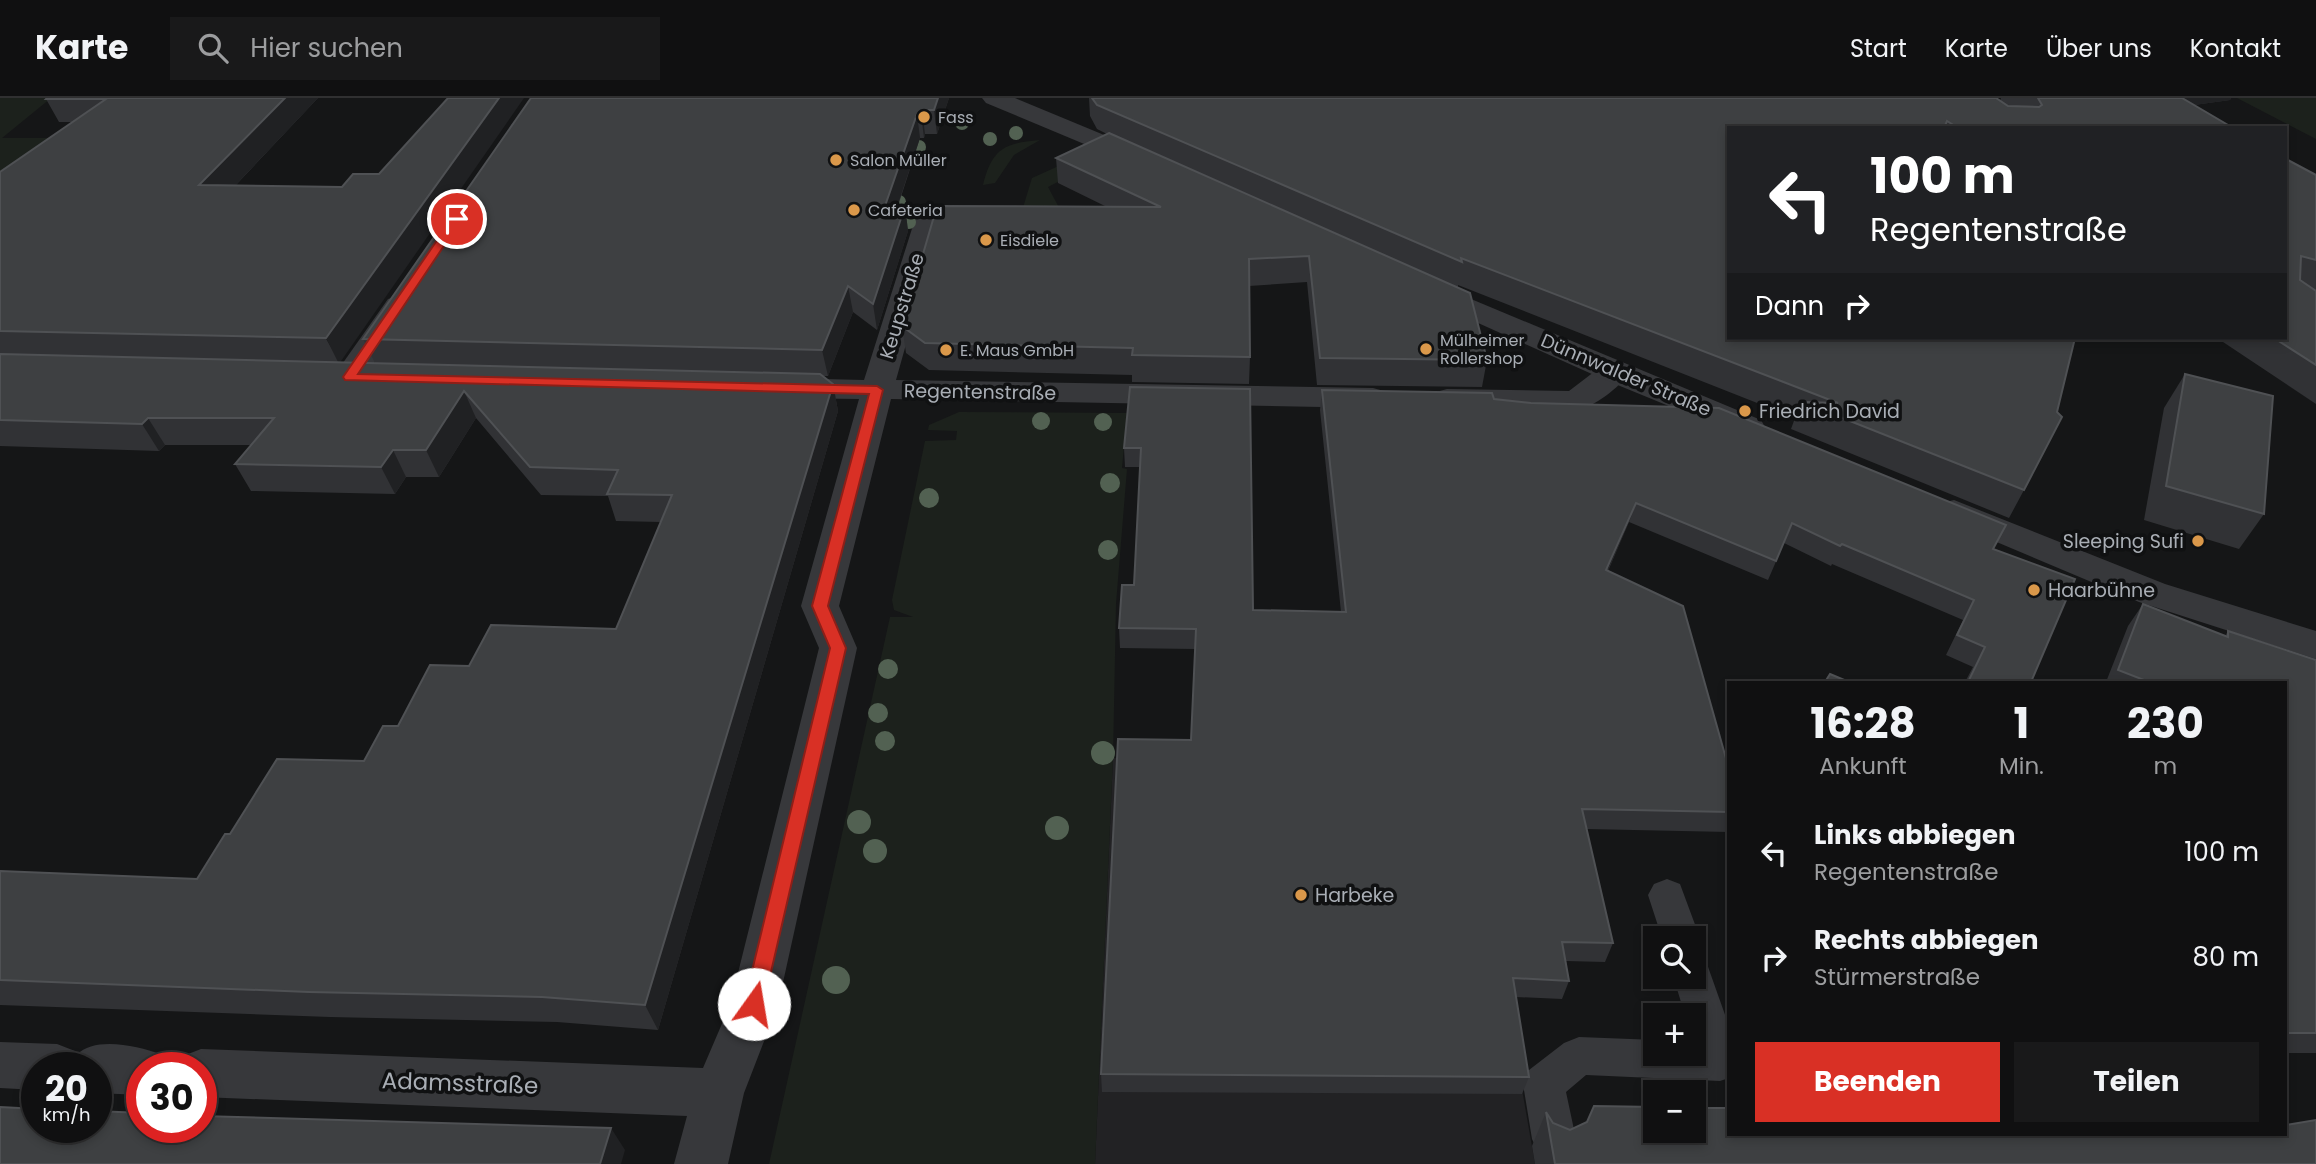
<!DOCTYPE html>
<html lang="de">
<meta charset="utf-8">
<style>
body{margin:0;font-family:Poppins,sans-serif;background:#19191a;color:#f1f3f6;height:100vh;display:flex;flex-direction:column;font-size:26px;white-space:nowrap}
*{box-sizing:border-box;margin:0}
p{font-size:23px;color:#9c9d9f}
.icon{flex:none;width:38px;height:38px;fill:none;stroke:currentColor;stroke-width:2;stroke-linecap:round;stroke-linejoin:round}
.map{position:relative;flex:1;overflow:hidden}
.panel{position:absolute;left:1727px;top:583px;width:560px;height:455px;display:flex;flex-direction:column;background:#101011;border-radius:0px;box-shadow:0 4px 10px #0003,0 0 0 2px #303031}
.panel>*{flex:none}
.banner{position:absolute;left:1727px;top:28px;width:560px;height:214px;border-radius:0px;box-shadow:0 4px 10px #0003,0 0 0 2px #303031;background:#202124;color:#fff;overflow:hidden}
.controls{position:absolute;left:1643px;top:828px;display:grid;gap:14px}
.controls a{display:grid;place-items:center;width:63px;height:63px;border-radius:0px;background:#101011;box-shadow:0 4px 10px #0003,0 0 0 2px #303031;font-size:35px}
.speed{position:absolute;left:21px;top:954px;display:flex;gap:14px;font-size:35px;font-weight:700;text-align:center}
.speed>*{display:grid;place-content:center;width:91px;height:91px;border-radius:50%;background:#101011;box-shadow:0 4px 10px #0003,0 0 0 2px #303031;line-height:1}
.speed small{font-size:18px;font-weight:400}
.speed .limit{border:10px solid #d22;background:#fff;color:#111}
.pin{position:absolute;display:grid;place-items:center;width:60px;height:60px;color:#fff;margin:-30px;border:4px solid #fff;border-radius:50%;box-shadow:0 2px 7px #0007}
.me{position:absolute;width:77px;margin:-38px;rotate:13deg;stroke-linejoin:round;filter:drop-shadow(0 0 5px #0008)}
.turn{display:flex;align-items:center;gap:24px;height:147px;padding:0 28px;font-size:32px}
.turn .icon{width:91px;height:91px;stroke-width:2.5}
.turn b{display:block;font-size:49px;line-height:60px}
.then{display:flex;align-items:center;height:66px;padding:0 28px;background:#0003;gap:14px;font-size:26px}
.eta{display:flex;justify-content:space-evenly;align-items:center;height:119px;text-align:center}
.eta b{font-size:42px;font-weight:700;line-height:49px}
.primary-button{display:flex;gap:14px;margin-top:auto;padding:14px 28px}
.primary-button a{flex:1;height:80px;border-radius:0px;background:#d93025;color:#fff;font-size:28px;font-weight:700;line-height:80px;text-align:center}
.primary-button a+a{background:#19191a;color:#f1f3f6}
ul{padding:0;list-style:none}
li{display:flex;align-items:center;gap:21px;height:105px;padding:0 28px}
li div{flex:1}
li b{display:block;font-size:26px}
li em{font-style:normal}
header{display:flex;align-items:center;gap:42px;box-sizing:border-box;height:98px;padding:0 35px;background:#101011;border-bottom:2px solid #303031}
header strong{font-size:33px}
nav{display:flex;gap:38px;margin-inline-start:auto;font-size:24px}
.search{width:490px;height:63px;background:#19191a;display:flex;align-items:center;gap:18px;box-sizing:border-box;padding:0 24px;border-radius:0px;color:#9c9d9f;font-size:26px}
.map>svg:first-child{display:block}
.built{fill:#222224}
.green{fill:#1c211c}
.lines{fill:none;stroke-linecap:round;stroke-linejoin:round}
.service{fill:#37383b;fill-rule:evenodd}
.minor{fill:#37383b;fill-rule:evenodd}
.tertiary{fill:#37383b;fill-rule:evenodd}
.tree{fill:#526152}
.wall{fill:#313235}
.shaded-wall{fill:#202123}
.building{fill:#3e4042;stroke:#4f5154;stroke-width:2}
.route{fill:#d93025;stroke:#8d1f18;stroke-width:2}
.poi-dot{fill:#da984a;stroke:#101112;stroke-width:2.5}
.labels{text-anchor:middle;dominant-baseline:central;stroke-width:7;stroke-linejoin:round;paint-order:stroke}
.far-poi-label{font-size:16px;fill:#a9aeb5;stroke:#101112;text-anchor:start}
.street-label{font-size:19px;fill:#a9aeb5;stroke:#101112}
.poi-label{font-size:19px;fill:#a9aeb5;stroke:#101112;text-anchor:start}
.near-street-label{font-size:23px;fill:#a9aeb5;stroke:#101112}
</style>
<header>
<strong>Karte</strong>
<div class="search"><svg class="icon" aria-label="search" viewBox="0 0 24 24"><circle cx="10" cy="10" r="6"/><path d="M15 15l6 6"/></svg>Hier suchen</div>
<nav><a>Start</a><a>Karte</a><a>Über uns</a><a>Kontakt</a></nav>
</header>
<div class="map">
<svg width="2316" height="1066" viewBox="0 0 2316 1066">
<rect width="100%" height="100%" fill="#151617"/>
<!-- built -->
<path class="built" d="M1113 660 1411 664 1506 899 1535 1066H1095Z"/>
<!-- green -->
<g class="green">
<path d="M0 0H51L2 40H98L0 97Z"/>
<path d="M2237 0H2316V41Z"/>
<path d="M1040 42 1014 57 995 85 983 87C992 51 1004 45 1040 42Z"/>
<path d="M1063 66 1079 73 1048 89 1063 117 1022 113 1032 80Z"/>
<path d="M959 314 1127 315 1122 370 1127 371 1116 506 1113 660 1095 1066H769L890 519H913L894 512 892 502 925 343 956 342 957 333 928 332 929 327Z"/>
</g>
<g class="lines">
<!-- service -->
<g class="service">
<path d="M1667 781 1680 786 1700 840 1695 852 1694 840H1662L1648 797 1654 786Z"/>
<path d="M1694 861 1707 866 1729 928V980L1720 983 1586 977 1566 994 1576 1041 1569 1056 1554 1062 1539 1056 1532 1041 1523 986 1529 972 1564 945 1579 939 1656 942V956H1694V917H1685L1673 878H1694Z"/>
</g>
<!-- minor -->
<g class="minor">
<path d="M929 110 939 112 942 118 896 282 1373 290 1384 293 1389 300 1384 307 1373 310 891 301 839 508 857 550 778 907 744 995 728 1066H674L687 1018 201 999V970H178L183 958 201 951 703 970 730 907 819 550 801 508 859 301 782 300 771 297 766 290 771 283 782 280 864 282 916 118 919 112Z"/>
<path d="M398 198 408 201 413 207 365 279 360 286 349 288 338 286 333 279 388 201Z"/>
<path d="M1614 265 1625 267 1630 274C1619 290 1595 308 1576 313L1447 311 1436 308 1431 301 1436 294 1447 291 1569 293 1603 267Z"/>
<path d="M0 944 57 946 75 953 77 957C94 938 138 948 160 956L166 970H142V997L96 995V970H37V992L0 990Z"/>
</g>
<!-- tertiary -->
<g class="tertiary">
<path d="M982 0H1015L1150 56 1154 61 1150 66 1141 69 1132 66 986 5Z"/>
<path d="M1428 183 1761 322 1765 329 1761 336 1749 339 1737 336 1603 281 1418 198 1413 192 1418 186Z"/>
<path d="M1954 402 2165 486 2316 533V561L2139 504 1942 421 1936 413 1942 405Z"/>
</g>
</g>
<!-- trees -->
<g class="tree">
<circle cx="962" cy="25" r="7"/>
<circle cx="1016" cy="35" r="7"/>
<circle cx="990" cy="41" r="7"/>
<circle cx="919" cy="49" r="7"/>
<circle cx="899" cy="104" r="7"/>
<circle cx="909" cy="124" r="7"/>
<circle cx="1041" cy="323" r="9"/>
<circle cx="1103" cy="324" r="9"/>
<circle cx="1110" cy="385" r="10"/>
<circle cx="929" cy="400" r="10"/>
<circle cx="1108" cy="452" r="10"/>
<circle cx="888" cy="571" r="10"/>
<circle cx="878" cy="615" r="10"/>
<circle cx="885" cy="643" r="10"/>
<circle cx="1103" cy="655" r="12"/>
<circle cx="859" cy="724" r="12"/>
<circle cx="1057" cy="730" r="12"/>
<circle cx="875" cy="753" r="12"/>
<circle cx="836" cy="882" r="14"/>
</g>
<!-- wall -->
<g class="wall">
<path d="M318 0 235 88 340 264 375 265 363 241 949 0 937 36H925L924 40H920L898 108H905L908 133 877 232 853 214 828 278H822L833 286 838 313 658 932 557 924 330 919 0 907V773L197 781 230 736 364 663 398 628 469 568 616 531 661 424 616 423 608 398 541 397 476 320 439 379H406L395 396 251 393 235 366 251 347H165L159 353 0 348V74L72 24H59L46 1Z"/>
<path d="M1089 0H1996L2000 3 2001 0H2231L2230 2 2194 7 2233 30H1729L2024 392 2009 420 1791 331 1795 320 1458 187V189L1487 262 1482 289 1317 287 1307 184 1249 188 1250 259 1249 286 1132 284V277L929 272 906 255 902 228 1107 109 1058 85 1056 60 1107 36 1097 31 1090 18Z"/>
<path d="M2316 77V306L2217 240H2286Z"/>
<path d="M2185 276 2264 416 2239 451 2144 422 2164 310Z"/>
<path d="M1130 289 1253 512 1341 514 1320 312 1322 292 1494 301 1993 451 2031 584H1965L1973 569 1946 557 1963 522 1832 466 1831 468 1784 445 1768 482 1629 424 1608 473 1729 671V734L1586 731 1613 845 1605 864 1566 863 1569 883 1562 901 1516 899 1529 979 1522 996 1102 994 1101 976 1191 642 1195 551 1120 550 1119 530 1134 487 1140 369H1125L1124 350Z"/>
<path d="M2143 506 2225 538 2228 533 2316 562V955H2286V584H2106L2128 528Z"/>
<path d="M1546 1014 1553 1025 1570 1032 2286 1036 2316 1066H1535L1532 1048Z"/>
</g>
<!-- shaded-wall -->
<g class="shaded-wall">
<path d="M285 0H318L212 112 199 87Z"/>
<path d="M499 0H524L339 266 326 240Z"/>
<path d="M938 0H949L937 36 934 12Z"/>
<path d="M2158 0H2231L2230 2 2151 13Z"/>
<path d="M922 12 925 36 924 40 921 16Z"/>
<path d="M917 16 920 40 889 133 885 108Z"/>
<path d="M905 108 908 133 877 232 873 206Z"/>
<path d="M848 188 853 214 828 278 822 252Z"/>
<path d="M833 286 838 313 658 932 645 907Z"/>
<path d="M464 293 476 320 439 379 426 352Z"/>
<path d="M148 320 165 347 159 353 142 326Z"/>
<path d="M393 352 406 379 395 396 381 369Z"/>
<path d="M1636 405 1629 424 1599 492 1606 472Z"/>
<path d="M611 1030 625 1052 621 1066H600Z"/>
</g>
<!-- building -->
<g class="building">
<path d="M47 0H285L199 87 342 89 353 76H379L448 0H499L326 240 0 233V74L106 1H46Z"/>
<path d="M531 0H938L934 12H922L921 16H917L885 108H905L873 206 848 188 822 252 363 241Z"/>
<path d="M1092 0H1996L2008 8 2039 9 2042 7 2038 0H2182L2233 30H1958L1947 23 1944 30H1729V240H2075L2057 314 2062 319 2024 392 1802 304 1838 305 1461 160 1462 164 1097 7Z"/>
<path d="M1109 35 1470 195 1487 262 1320 260 1309 158 1249 161 1250 259 1132 257 1133 250 925 245 902 228 937 108 1161 109 1056 60Z"/>
<path d="M2286 61 2316 77V162L2301 158 2300 182 2316 193V267L2274 240H2286Z"/>
<path d="M0 256 820 276 833 286 645 907 542 899 309 894 0 882V773L197 781 225 736H230L277 661 364 663 383 628H398L430 567 469 568 491 527 616 531 672 397 607 396 618 372 530 369 464 293 426 352H393L381 369 235 366 274 320H148L142 326 0 322Z"/>
<path d="M2185 276 2273 298 2264 416 2166 388Z"/>
<path d="M1130 289 1250 291 1253 512 1346 514 1322 292 1492 295 1494 301 1531 305 1719 310 2006 427 1993 451 2075 481 2031 584H1968L1985 549 1957 537 1974 502 1842 446 1840 448 1792 425 1776 463 1636 405 1606 472 1683 508 1729 671V714L1582 711 1613 845 1562 844 1569 883 1513 880 1529 979 1101 976 1118 641 1191 642 1196 531 1119 530 1122 487H1134L1141 350H1124Z"/>
<path d="M2143 506 2228 539V533L2316 562V935H2286V584H2149L2118 572Z"/>
<path d="M1830 576 1849 584H1825Z"/>
<path d="M1594 1008 1656 1009V1032H1694V1010H1729V1036H2286V1027L2316 1022V1066H1555L1546 1014 1553 1025 1570 1032 1587 1024Z"/>
<path d="M0 1009 37 1011V1029H96V1013L142 1015V1029H201V1018L611 1030 600 1066H0Z"/>
</g>
<!-- route -->
<path class="route" d="M457 118 462 121 358 276 877 288 883 292 828 508 846 550 762 913 754 916 747 913 744 906 830 550 812 508 869 296 345 282 343 279 453 119Z"/>
<!-- markers -->
<g class="poi-dot">
<circle cx="924" cy="19" r="7"/>
<circle cx="836" cy="62" r="7"/>
<circle cx="854" cy="112" r="7"/>
<circle cx="986" cy="142" r="7"/>
<circle cx="1426" cy="251" r="7"/>
<circle cx="946" cy="252" r="7"/>
<circle cx="1745" cy="313" r="7"/>
<circle cx="2198" cy="443" r="7"/>
<circle cx="2034" cy="492" r="7"/>
<circle cx="1301" cy="797" r="7"/>
</g>
<g class="labels">
<!-- far-poi labels -->
<g class="far-poi-label">
<text x="938" y="19">Fass</text>
<text x="850" y="62">Salon Müller</text>
<text x="868" y="112">Cafeteria</text>
<text x="1000" y="142">Eisdiele</text>
<text x="1440" y="242">Mülheimer<tspan x="1440" dy="18">Rollershop</tspan></text>
<text x="960" y="252">E. Maus GmbH</text>
</g>
<!-- street labels -->
<g class="street-label">
<text transform="translate(902 208) rotate(-73)">Keupstraße</text>
<text transform="translate(1626 277) rotate(23)">Dünnwalder Straße</text>
<text transform="translate(980 294) rotate(1)">Regentenstraße</text>
</g>
<!-- poi labels -->
<g class="poi-label">
<text x="1759" y="313">Friedrich David</text>
<text x="2184" y="443" text-anchor="end">Sleeping Sufi</text>
<text x="2048" y="492">Haarbühne</text>
<text x="1315" y="797">Harbeke</text>
</g>
<!-- near-street labels -->
<g class="near-street-label">
<text transform="translate(460 985) rotate(2)">Adamsstraße</text>
</g>
</g>
</svg>
<div class="controls">
<a><svg class="icon" aria-label="search" viewBox="0 0 24 24"><circle cx="10" cy="10" r="6"/><path d="M15 15l6 6"/></svg></a>
<a>+</a>
<a>−</a>
</div>
<div class="speed"><div>20<small>km/h</small></div><div class="limit">30</div></div>
<div class="pin" style="left:457px;top:121px;background:#d93025"><svg class="icon" aria-label="arrive" viewBox="0 0 24 24"><path d="M6 21V4h12l-3 4 3 4H6"/></svg></div>
<svg class="me" style="left:754px;top:906px" viewBox="-20 -20 40 40"><circle r="19" fill="#fff"/><path d="M0-13L10 11 0 6-10 11z" fill="#d93025"/></svg>
<div class="banner">
<div class="turn"><svg class="icon" aria-label="left" viewBox="0 0 24 24"><path d="M17 20v-9H6M10 6l-5 5 5 5"/></svg><div><b>100 m</b>Regentenstraße</div></div>
<div class="then">Dann<svg class="icon" aria-label="right" viewBox="0 0 24 24"><path d="M7 20v-9h11M14 6l5 5-5 5"/></svg></div>
</div>
<section class="panel">
<div class="eta">
<div><b>16:28</b><p>Ankunft</p></div>
<div><b>1</b><p>Min.</p></div>
<div><b>230</b><p>m</p></div>
</div>
<ul>
<li><svg class="icon" aria-label="left" viewBox="0 0 24 24"><path d="M17 20v-9H6M10 6l-5 5 5 5"/></svg><div><b>Links abbiegen</b><p>Regentenstraße</p></div><em>100 m</em></li>
<li><svg class="icon" aria-label="right" viewBox="0 0 24 24"><path d="M7 20v-9h11M14 6l5 5-5 5"/></svg><div><b>Rechts abbiegen</b><p>Stürmerstraße</p></div><em>80 m</em></li>
</ul>
<div class="primary-button"><a>Beenden</a><a>Teilen</a></div>
</section>
</div>
